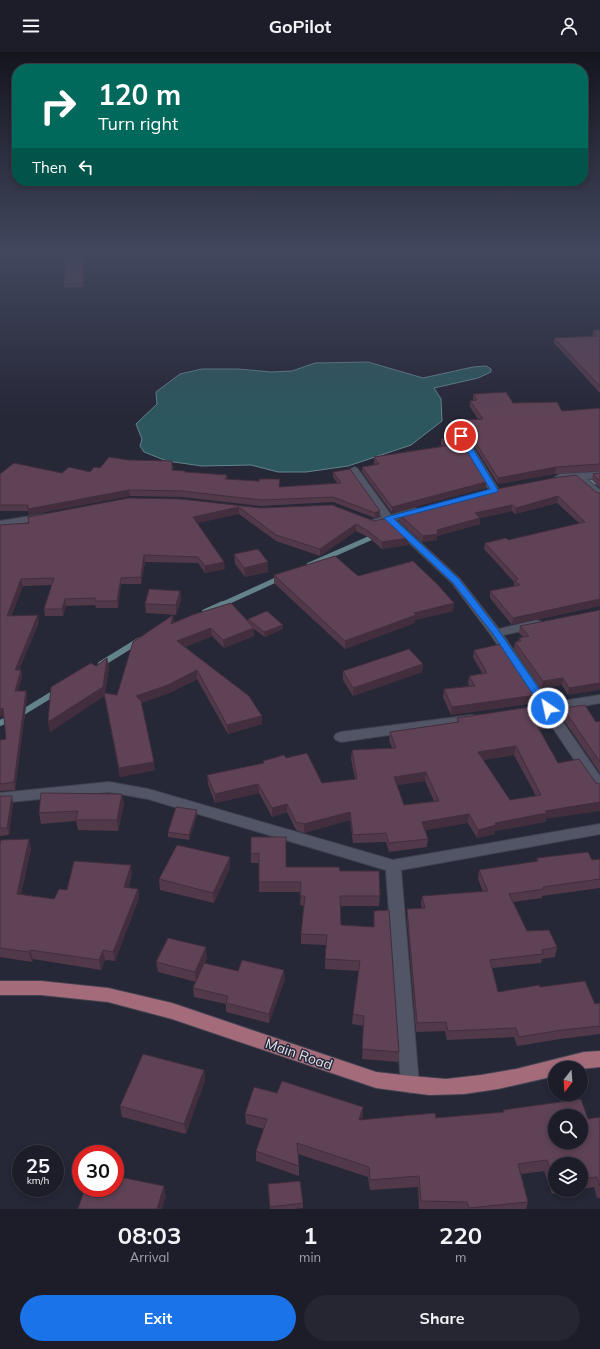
<!DOCTYPE html>
<style>
body{margin:0;font-family:Mulish,sans-serif;background:#252631;color:#f1f3f6;height:100vh;display:flex;flex-direction:column;font-size:15px;white-space:nowrap}
*{box-sizing:border-box;margin:0}
p{font-size:13px;color:#a0a2a8}
.icon{flex:none;width:22px;height:22px;fill:none;stroke:currentColor;stroke-width:2;stroke-linecap:round;stroke-linejoin:round}
.map{position:relative;height:1157px;overflow:hidden}
.side{display:flex;flex-direction:column;background:#1c1d29;flex:1}
.side>*{flex:none}
.banner{position:absolute;left:12px;top:12px;width:576px;height:122px;border-radius:16px;box-shadow:0 2px 6px #0003,0 0 0 1px #3a3b46;background:#00695c;color:#fff;overflow:hidden}
.needle{width:26px;rotate:197deg}
.fabs{position:absolute;left:548px;top:1009px;display:grid;gap:8px}
.fabs a{display:grid;place-items:center;width:40px;height:40px;border-radius:50%;background:#1c1d29;box-shadow:0 2px 6px #0003,0 0 0 1px #3a3b46;font-size:20px}
.speed{position:absolute;left:12px;top:1093px;display:flex;gap:8px;font-size:20px;font-weight:700;text-align:center}
.speed>*{display:grid;place-content:center;width:52px;height:52px;border-radius:50%;background:#1c1d29;box-shadow:0 2px 6px #0003,0 0 0 1px #3a3b46;line-height:1}
.speed small{font-size:10px;font-weight:400}
.speed .limit{border:6px solid #d22;background:#fff;color:#111}
.pin{position:absolute;display:grid;place-items:center;width:34px;height:34px;color:#fff;margin:-17px;border:2px solid #fff;border-radius:50%;box-shadow:0 1px 4px #0007}
.me{position:absolute;width:44px;margin:-22px;rotate:326deg;stroke-linejoin:round;filter:drop-shadow(0 0 3px #0008)}
.turn{display:flex;align-items:center;gap:14px;height:84px;padding:0 20px;font-size:18px}
.turn .icon{width:52px;height:52px;stroke-width:2.5}
.turn b{display:block;font-size:28px;line-height:34px}
.then{display:flex;align-items:center;height:38px;padding:0 20px;background:#0003;gap:8px;font-size:15px}
.eta{display:flex;justify-content:space-evenly;align-items:center;height:68px;text-align:center}
.eta b{font-size:24px;font-weight:700;line-height:28px}
.button{display:flex;gap:8px;margin-top:auto;padding:8px 20px}
.button a{flex:1;height:46px;border-radius:24px;background:#1a73e8;color:#fff;font-size:16px;font-weight:700;line-height:46px;text-align:center}
.button a+a{background:#252631;color:#f1f3f6}
header{display:flex;justify-content:space-between;align-items:center;height:52px;padding:0 20px;background:#1c1d29;font-size:18px;font-weight:700}
.map>svg:first-child{display:block}
.water{fill:#2c575e;stroke:#63828a}
.lines{fill:none;stroke-linecap:round;stroke-linejoin:round}
.stream-far1{stroke:#63828a;stroke-width:5}
.stream{stroke:#63828a;stroke-width:6}
.minor-casing{stroke:#424350;stroke-width:2}
.primary-casing{stroke:#424350;stroke-width:2}
.minor{fill:#525566;fill-rule:evenodd}
.primary{fill:#a46c7a;fill-rule:evenodd}
.wall{fill:#523949;fill-rule:evenodd}
.shaded-wall{fill:#422e3c}
.building{fill:#5f4255;stroke:#422e3c;fill-rule:evenodd}
.route{fill:#1a73e8;stroke:#114b97}
.labels{text-anchor:middle;dominant-baseline:central;stroke-width:3;stroke-linejoin:round;paint-order:stroke}
.near-street-label{font-size:14px;fill:#e3e5ef;stroke:#262737}
</style>
<header><svg class="icon" aria-label="menu" viewBox="0 0 24 24"><path d="M4 6h16M4 12h16M4 18h16"/></svg>GoPilot<svg class="icon" aria-label="person" viewBox="0 0 24 24"><circle cx="12" cy="8" r="4"/><path d="M4 21q1-7 8-7t8 7"/></svg></header>
<div class="map">
<svg width="600" height="1157" viewBox="0 0 600 1157">
<rect width="100%" height="100%" fill="#262737"/>
<!-- water -->
<path class="water" d="M368 310 423 326 473 315 486 314 491 317V320L478 326 434 336 441 347 442 369 411 393 348 414 306 420H278L251 413 202 414 167 409 144 400 140 394 142 387 136 372 157 352 156 340 180 322 202 317H238L271 320 292 319 315 311Z"/>
<g class="lines">
<!-- stream-far1 -->
<g class="stream-far1">
<path d="M583 430H600"/>
<path d="M309 513 375 484"/>
<path d="M221 553 280 526"/>
</g>
<!-- stream -->
<g class="stream">
<path d="M205 560 223 552"/>
<path d="M101 612 140 588"/>
<path d="M20 662 56 640"/>
<path d="M0 671 11 666"/>
</g>
<defs>
<g id="minor">
<path d="M461 381 466 384 499 438 498 440H490L489 438 456 384Z"/>
<path d="M354 415 357 416 391 463 415 456 419 457 420 459 419 461 396 468 460 527 499 577 536 568 540 569 542 572 540 575 503 583 550 651 600 643V651L555 659 600 724V740L595 739 543 661 537 660 535 657 538 654 491 583 452 531 387 470 373 474 369 473 368 471 369 469 382 465 349 418Z"/>
<path d="M600 420V426L587 427 600 438V446L596 445C590 440 582 429 573 427 567 426 560 430 555 425L560 422Z"/>
<path d="M44 462 48 463 49 465 48 467 0 475V469Z"/>
<path d="M472 663 477 664 479 667 477 670 341 690 336 688 334 685 336 682 341 680Z"/>
<path d="M109 730 148 737 393 808 600 772V782L401 818 419 1033 416 1039 410 1041 404 1039 401 1033 386 818 148 747 109 740 0 751V741Z"/>
</g>
<path id="primary" d="M0 929H41L108 936 172 951 376 1020 411 1024 446 1027 481 1023 516 1017 584 1000 600 999V1015L581 1017 555 1016V1024L498 1037 464 1042 429 1043 376 1036 172 967 108 950 41 943H0Z"/>
</defs>
<!-- minor casing -->
<use href="#minor" class="minor-casing"/>
<!-- primary casing -->
<use href="#primary" class="primary-casing"/>
<!-- minor -->
<use href="#minor" class="minor"/>
<!-- primary -->
<use href="#primary" class="primary"/>
</g>
<!-- wall -->
<g class="wall">
<path d="M84 202 83 235 64 236V232Z"/>
<path d="M593 278H600V341L554 291V286L593 284 592 283Z"/>
<path d="M473 342 513 351 562 359 600 356V419L555 422 498 432 471 389V385L465 374 466 368 478 367 470 355V349H473Z"/>
<path d="M441 387 486 436 392 461 362 420V415L375 413 374 411V405L442 394 441 392Z"/>
<path d="M173 414V418L185 420 227 423V427L280 435 337 431 333 425V420L380 464 375 466 333 450 261 454 182 445 130 444 29 463 28 459H0V422L62 421 90 420 100 416Z"/>
<path d="M600 421V436L592 428 593 422Z"/>
<path d="M596 440 600 441V554L512 573 490 546V539L514 534V530L484 497 485 491 508 488 579 471 557 451 515 462 512 459 480 466V472L437 484V488L422 490 399 469V462Z"/>
<path d="M129 446 261 456 332 453 409 486 408 493 382 497 368 485 356 479 320 504 276 489 239 462 197 471 225 517 205 521 198 511 145 510 141 532H121L118 556H96L95 553 66 554 63 564H45L44 557 52 533 23 534 11 564 39 570 19 618H21L22 625 18 639H26L27 646 15 738 0 739V688L6 687 0 473 29 471Z"/>
<path d="M234 502 268 520 245 525 235 512Z"/>
<path d="M274 523 358 524 453 559 415 568V571L345 597 274 531Z"/>
<path d="M180 539 181 548 176 563 146 561 145 552Z"/>
<path d="M600 558 568 643 562 633 541 636 514 597 515 590 518 589 519 586 523 585 519 581 520 574Z"/>
<path d="M173 563 174 570H248V567L283 573V577L265 585 254 577V584L224 596 212 584 185 595 262 672 228 682 197 627 169 641 141 651 155 718 120 725 104 642V644L50 680 48 670 96 614 107 606 109 615 105 641 117 643Z"/>
<path d="M474 598 536 643 534 651 451 663 443 645 444 637 469 634 468 632 469 624 482 621 473 605Z"/>
<path d="M423 612 422 620 353 644 343 628V619Z"/>
<path d="M563 656 596 670 600 669V721L561 664Z"/>
<path d="M457 666 552 667 551 676 539 678 546 767 545 770 495 779V782L477 786 468 771 425 778 428 787 427 795 389 800 386 790 353 791 350 768 304 781 296 778 287 760 272 765 259 741 215 751 208 732 207 723 263 711V709L286 706 322 731 355 727 351 707 352 698 392 696 389 688 390 680 457 670ZM514 703 536 744 510 748 483 708ZM425 729 434 749 404 753 397 733Z"/>
<path d="M0 744 13 751 9 783 0 784Z"/>
<path d="M124 752 118 779 78 778 76 769 41 772 39 761Z"/>
<path d="M197 763 189 788 168 785V780Z"/>
<path d="M251 785 286 815 340 819 380 844 379 854H341V873L374 875V859L399 1000 398 1010 362 1007 364 974 352 972 353 962 359 919 325 917 326 893 301 892V882L304 854 300 853 301 840H259V811H251Z"/>
<path d="M29 787 31 797 21 842 54 847 67 838 132 822 128 836 138 837 139 846 115 909 105 908 101 918 33 907 32 910 0 905V792Z"/>
<path d="M230 805V816L214 851 160 838 159 827Z"/>
<path d="M537 806 592 808 600 807V836L542 844V846L513 850 527 879 557 895 555 905 542 907 541 911 492 916 498 940 540 935 595 952 600 951V982L560 987 517 994 514 985 447 988 445 979 416 980 407 866V857L422 856 421 853 422 844 483 840 478 827 479 818 536 810Z"/>
<path d="M207 906 205 911 238 919 285 927 269 971 226 960V952L194 945 193 936 196 930 158 920 156 910Z"/>
<path d="M204 1018 205 1028 186 1082 122 1065 120 1054Z"/>
<path d="M277 1041 363 1055 362 1068 436 1066 503 1060V1058L588 1067 600 1065V1146H597L594 1135 581 1137V1112H555V1138H576L552 1142 544 1119 521 1122 528 1150 526 1157H419L418 1135 370 1138 368 1125 298 1102 299 1114V1124L256 1109V1099L264 1077 246 1072 245 1062Z"/>
<path d="M268 1132 303 1151V1156L294 1157H270Z"/>
</g>
<!-- shaded-wall -->
<g class="shaded-wall">
<path d="M556 415 555 422 498 432V426Z"/>
<path d="M486 430V436L392 461V455Z"/>
<path d="M129 438 130 444 29 463 28 457Z"/>
<path d="M558 444 557 451 515 462 516 456Z"/>
<path d="M512 453V459L480 466V472L437 484V488L422 490 423 484 475 461Z"/>
<path d="M239 455V462L193 472V465Z"/>
<path d="M380 459V464L375 466V461Z"/>
<path d="M356 472V479L320 504V497Z"/>
<path d="M409 486 408 493 382 497V490Z"/>
<path d="M144 503 145 510 141 532V525Z"/>
<path d="M224 510 225 517 205 521V514Z"/>
<path d="M268 510V520L245 525 244 516Z"/>
<path d="M121 526V532L118 556 117 549Z"/>
<path d="M21 527 23 534 9 571 7 564Z"/>
<path d="M180 539 181 548 176 563V553Z"/>
<path d="M65 547 66 554 63 564 62 557Z"/>
<path d="M600 547V554L512 573 513 566Z"/>
<path d="M454 551 453 559 415 568V571L345 597V589L414 561Z"/>
<path d="M38 563 39 570 16 625 15 618Z"/>
<path d="M173 563 174 571 171 572Z"/>
<path d="M283 573V577L265 585 264 580Z"/>
<path d="M211 576 212 584 178 597 177 589Z"/>
<path d="M254 576V584L224 596 223 588Z"/>
<path d="M107 606 109 615 104 644 50 680 48 670Z"/>
<path d="M423 612 422 620 353 644V636Z"/>
<path d="M21 618 22 625 16 646 15 639Z"/>
<path d="M197 618V627L169 641 137 652 136 644Z"/>
<path d="M563 626 562 633 541 636 543 629Z"/>
<path d="M600 631V638L568 643 569 636Z"/>
<path d="M26 639 27 646 15 738 14 730Z"/>
<path d="M536 643 534 651 451 663 452 655Z"/>
<path d="M3 656 5 664 0 665V657Z"/>
<path d="M262 664V672L228 682 227 673Z"/>
<path d="M552 667 551 676 534 679 535 670Z"/>
<path d="M516 694 514 703 476 709 478 700Z"/>
<path d="M154 710 155 718 120 725 119 716Z"/>
<path d="M426 720 425 729 393 734 394 725Z"/>
<path d="M258 732 259 741 215 751V742Z"/>
<path d="M122 742 124 752 118 779 117 768Z"/>
<path d="M12 744 13 751 9 783 7 776Z"/>
<path d="M600 750V759L546 767 545 770 495 779V782L477 786 478 778 495 771 545 759Z"/>
<path d="M287 752V760L272 765V756Z"/>
<path d="M197 758V763L189 788V783Z"/>
<path d="M350 760V768L304 781V772Z"/>
<path d="M469 762 468 771 422 779V770Z"/>
<path d="M29 787 31 797 19 851 17 842Z"/>
<path d="M230 805V816L214 851 213 841Z"/>
<path d="M131 813 132 822 125 844 124 835Z"/>
<path d="M138 837 139 846 115 909 113 900Z"/>
<path d="M206 895 207 906 196 930 195 920Z"/>
<path d="M30 898 33 907 32 910 29 900Z"/>
<path d="M103 898 105 908 101 918 99 908Z"/>
<path d="M284 918 285 927 269 971V962Z"/>
<path d="M204 1018 205 1028 186 1082 184 1072Z"/>
<path d="M363 1055V1065L359 1079V1068Z"/>
<path d="M164 1134 166 1144 162 1157H157Z"/>
</g>
<!-- building -->
<g class="building">
<path d="M65 202H84L83 231 64 232Z"/>
<path d="M593 278H600V334L554 286 597 284Z"/>
<path d="M506 340 513 351 557 350 562 359 600 356V412L556 415 498 426 471 383H473L466 368 483 367 470 349 477 348 473 342Z"/>
<path d="M459 385 486 430 392 455 362 415 379 412 374 405 446 394 441 387Z"/>
<path d="M109 405 128 408 172 409V418L185 419V420L227 423 225 427 259 429V427H280L279 435 341 431 333 420 350 417 380 459 375 461 333 445 261 448 182 439 129 438 28 457V453H0V422L14 411 62 421 69 415 90 420 94 415 100 416Z"/>
<path d="M600 421V429L593 422Z"/>
<path d="M576 423 596 440 600 441V547L513 566 490 539 520 533 515 528 518 527 485 491 506 486 508 488 585 470 558 444 516 456 512 453 475 461 480 466 437 478 438 482 423 484 399 462 486 439 553 426Z"/>
<path d="M129 446 181 447 261 456 332 453 374 469 387 466 409 486 382 490 368 479 356 472 320 497 276 483 239 455 193 465 224 510 205 514 198 505 144 503 141 525 121 526 117 549H95V546L65 547 62 557H44L54 526 21 527 7 564 38 563 15 618H21L15 639H26L14 730 0 732V688L6 687 3 656 0 657V473L29 471 28 465Z"/>
<path d="M258 497 268 510 244 516 234 502Z"/>
<path d="M335 504 358 524 413 509 438 533 454 551 414 561 416 563 345 589 274 523Z"/>
<path d="M149 537 180 539 176 553 145 552Z"/>
<path d="M231 551 254 576 223 588 211 576 177 589 249 644 262 664 227 673 197 618 168 633 136 644 141 649 154 710 119 716 104 641 117 643 133 590 173 563 171 572 192 563Z"/>
<path d="M600 558V631L569 636 563 626 543 629 515 590 521 589 519 586 529 584 520 574Z"/>
<path d="M267 559 283 573 264 580 248 567Z"/>
<path d="M501 592 536 643 452 655 444 637 475 634 469 624 487 621 474 598Z"/>
<path d="M409 597 423 612 353 636 343 619Z"/>
<path d="M107 606 103 635 48 670 51 635 91 611 96 614Z"/>
<path d="M543 653 552 667 535 670 558 711 579 707 596 731 600 732V750L545 759 547 761 495 771 496 773 478 778 469 762 422 770 428 787 389 791 386 781 353 783 350 760 304 772 296 770 287 752 272 756 258 732 215 742 207 723 264 711 263 709 284 703 286 706 307 701 322 731 357 727 352 698 396 696 390 680 459 670 457 666ZM516 694 541 743 510 748 478 700ZM426 720 439 749 404 753 394 725Z"/>
<path d="M585 653 596 670 600 669V710L563 656Z"/>
<path d="M41 741 122 742 117 768H76L78 759 39 761Z"/>
<path d="M0 744H12L7 776H0Z"/>
<path d="M176 755 197 758 189 783 168 780Z"/>
<path d="M251 785H286V815H339L340 819H379L380 844H340L341 873 374 875V859L389 858 399 1000 362 997 364 964 353 962 360 909 325 907 327 883 301 882 305 844H300L301 830H259V801L251 802Z"/>
<path d="M29 787 17 842 54 847 59 837 67 838 74 809 131 813 124 835 138 837 113 900 103 898 99 908 30 898 29 900 0 896V792L1 788Z"/>
<path d="M177 793 230 805 213 841 159 827Z"/>
<path d="M588 800 592 808 600 807V827L543 835 544 837 509 842 527 879 549 878 557 895 542 898 543 902 490 908 498 940 539 933 540 935 585 929 595 952 600 951V974L562 978 519 985 516 976 448 979 446 970 417 971 407 857 425 856 422 844 488 839 479 818 538 809 537 806Z"/>
<path d="M168 886 206 895 195 920 156 910Z"/>
<path d="M242 908 284 918 269 962 226 951 228 944 193 936 204 911 238 919Z"/>
<path d="M143 1002 204 1018 184 1072 120 1054Z"/>
<path d="M282 1029 363 1055 359 1068 435 1061 436 1066 504 1060 503 1058 581 1047 588 1067 600 1065V1134L597 1125 581 1127V1112H555V1132L547 1108 518 1112 528 1150 469 1156 467 1150 421 1149 419 1124 370 1128 369 1115 297 1091 299 1114 256 1099 267 1067 245 1062 254 1035 277 1041ZM555 1064H581V1090H555Z"/>
<path d="M115 1124 164 1134 157 1157H78L85 1136H115Z"/>
<path d="M300 1129 303 1151 270 1155 268 1132Z"/>
</g>
<!-- sky -->
<linearGradient id="sky" x2="0" y2="1"><stop stop-color="#15151e"/><stop offset="0.55" stop-color="#41475e"/><stop offset="1" stop-color="#41475e" stop-opacity="0"/></linearGradient>
<rect width="600" height="364" fill="url(#sky)"/>
<!-- route -->
<path class="route" d="M461 382 465 384 498 438 497 440 394 467 459 527 499 579 551 654 552 656 551 659H544L493 582 453 531 384 466 386 465 490 437 458 384Z"/>
<g class="labels">
<!-- near-street labels -->
<g class="near-street-label">
<text transform="translate(299 1002) rotate(19)">Main Road</text>
</g>
</g>
</svg>
<div class="fabs">
<a><svg class="needle" viewBox="-14 -14 28 28"><path d="M0-13l5 13h-10z" fill="#e53935"/><path d="M0 13l5-13h-10z" fill="#a0a2a8"/></svg></a>
<a><svg class="icon" aria-label="search" viewBox="0 0 24 24"><circle cx="10" cy="10" r="6"/><path d="M15 15l6 6"/></svg></a>
<a><svg class="icon" aria-label="layers" viewBox="0 0 24 24"><path d="M12 4l9 5-9 5-9-5zM3 14l9 5 9-5"/></svg></a>
</div>
<div class="speed"><div>25<small>km/h</small></div><div class="limit">30</div></div>
<div class="pin" style="left:461px;top:384px;background:#d93025"><svg class="icon" aria-label="arrive" viewBox="0 0 24 24"><path d="M6 21V4h12l-3 4 3 4H6"/></svg></div>
<svg class="me" style="left:548px;top:656px" viewBox="-20 -20 40 40"><circle r="17" fill="#1a73e8" stroke="#fff" stroke-width="3"/><path d="M0-11L8 9 0 5-8 9z" fill="#fff"/></svg>
<div class="banner">
<div class="turn"><svg class="icon" aria-label="right" viewBox="0 0 24 24"><path d="M7 20v-9h11M14 6l5 5-5 5"/></svg><div><b>120 m</b>Turn right</div></div>
<div class="then">Then<svg class="icon" aria-label="left" viewBox="0 0 24 24"><path d="M17 20v-9H6M10 6l-5 5 5 5"/></svg></div>
</div>
</div>
<section class="side">
<div class="eta">
<div><b>08:03</b><p>Arrival</p></div>
<div><b>1</b><p>min</p></div>
<div><b>220</b><p>m</p></div>
</div>
<div class="button"><a>Exit</a><a>Share</a></div>
</section>
